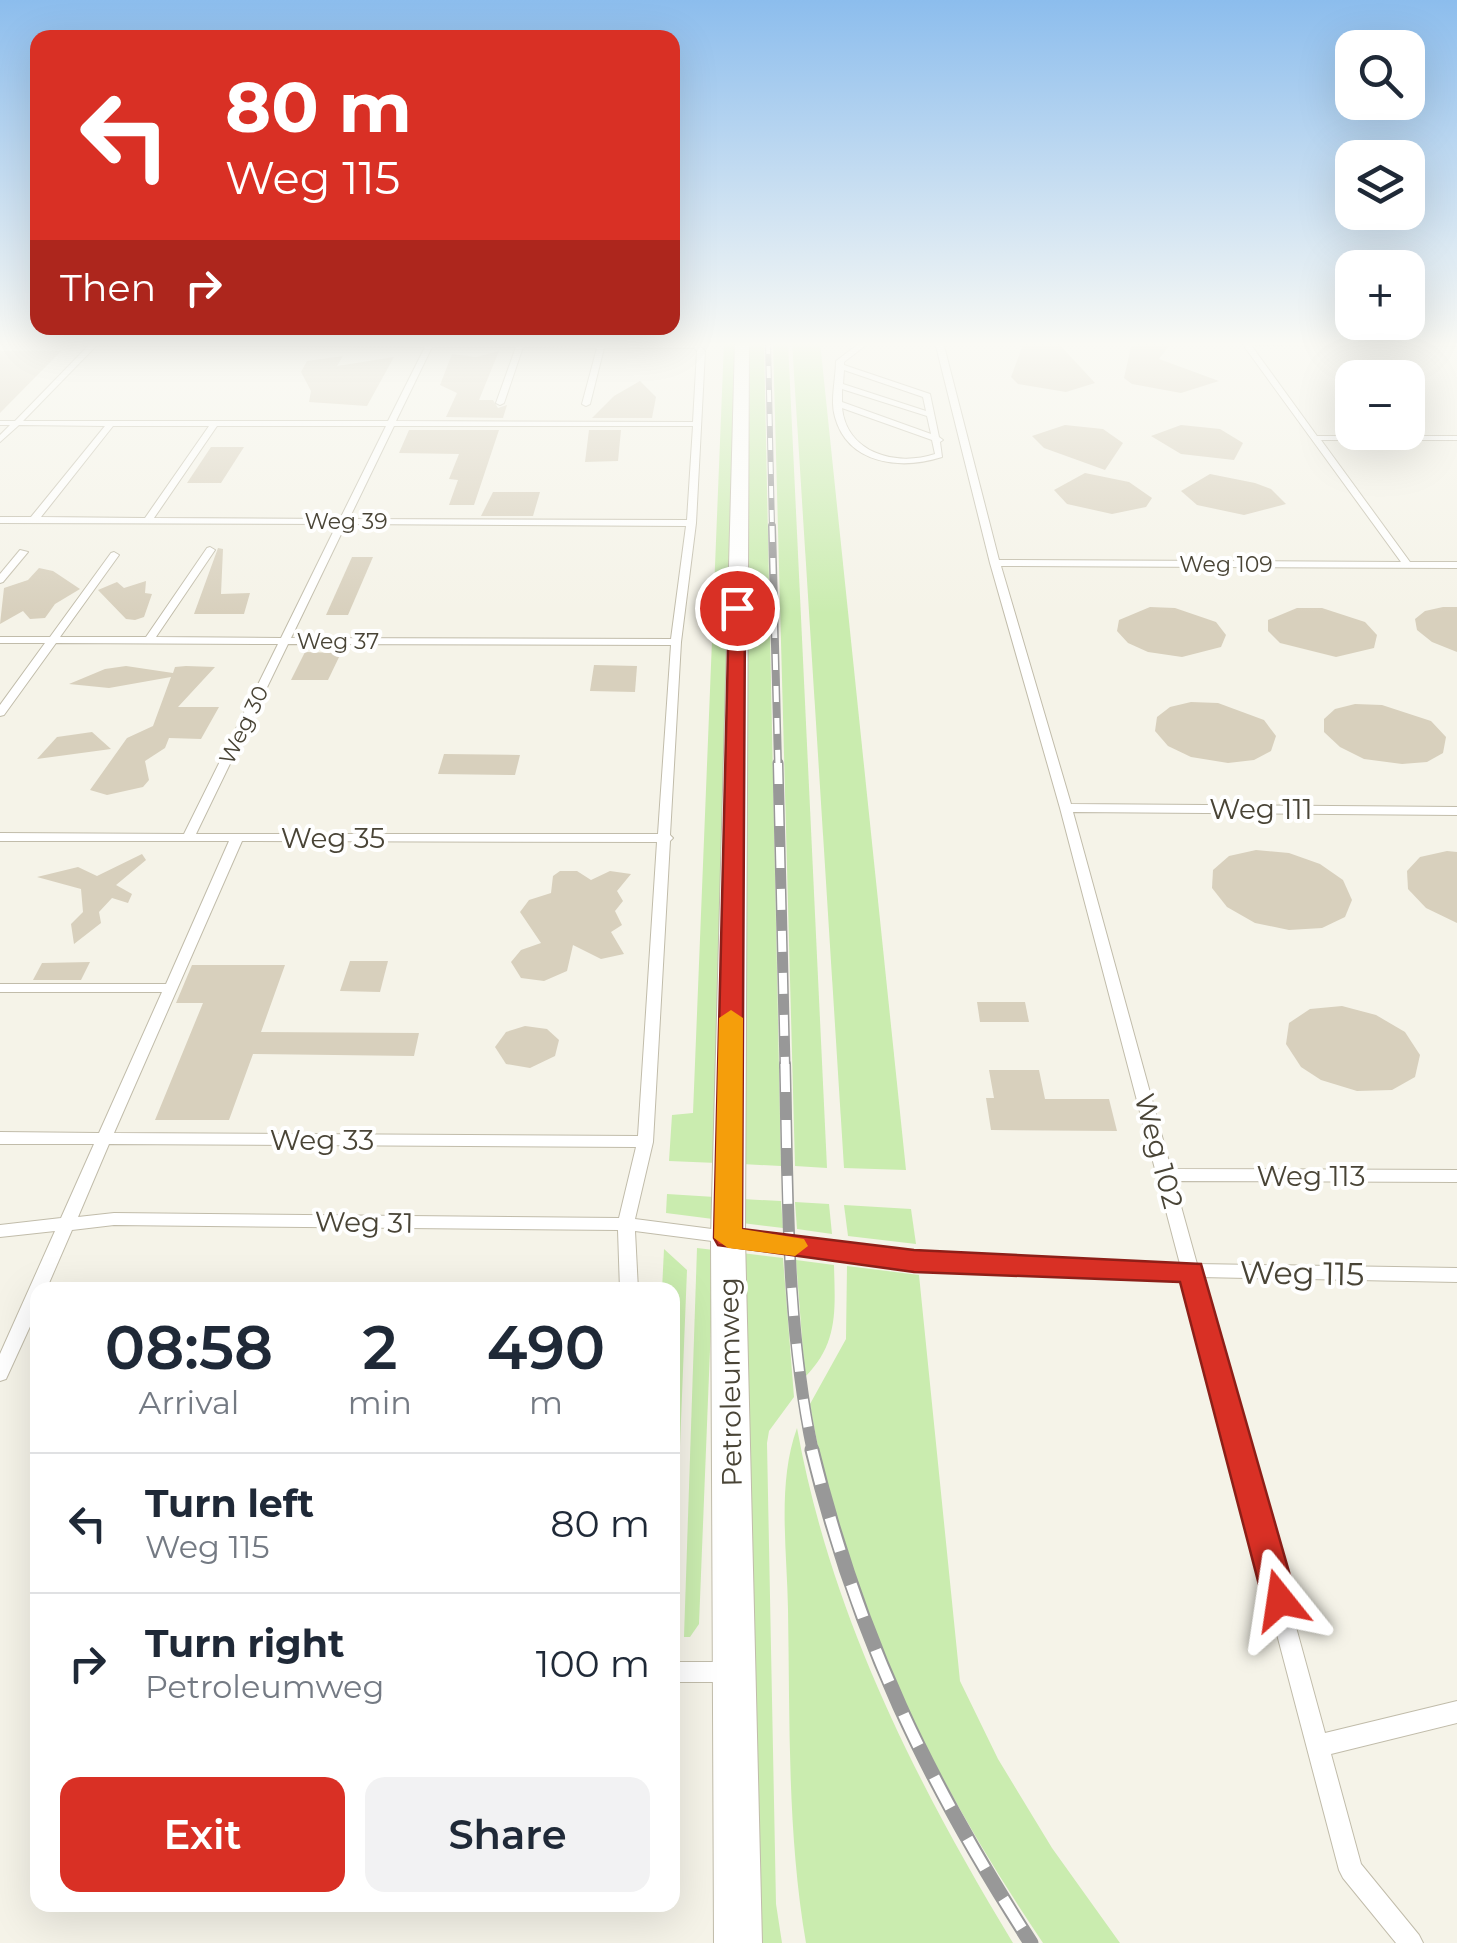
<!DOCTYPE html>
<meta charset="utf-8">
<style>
body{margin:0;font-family:Montserrat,sans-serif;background:#f2f2f3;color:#1f2937;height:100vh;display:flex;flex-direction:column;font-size:38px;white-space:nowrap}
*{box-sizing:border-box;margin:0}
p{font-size:32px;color:#747a83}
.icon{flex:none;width:55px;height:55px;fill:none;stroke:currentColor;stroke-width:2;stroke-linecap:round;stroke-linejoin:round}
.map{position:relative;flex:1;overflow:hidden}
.panel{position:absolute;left:30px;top:1282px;width:650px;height:630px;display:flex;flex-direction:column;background:#fff;border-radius:20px;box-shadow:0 10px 40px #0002}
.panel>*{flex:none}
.top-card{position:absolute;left:30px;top:30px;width:650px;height:305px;border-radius:20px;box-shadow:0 10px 40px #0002;background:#d93025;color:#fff;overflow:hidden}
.controls{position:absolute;left:1335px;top:30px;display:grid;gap:20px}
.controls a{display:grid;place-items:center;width:90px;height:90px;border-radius:20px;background:#fff;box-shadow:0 10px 40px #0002;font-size:50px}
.pin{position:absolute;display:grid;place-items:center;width:85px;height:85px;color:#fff;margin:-42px;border:5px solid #fff;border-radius:50%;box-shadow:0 2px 10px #0007}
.me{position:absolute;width:110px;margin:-55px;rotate:345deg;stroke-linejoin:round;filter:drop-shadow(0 0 8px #0008)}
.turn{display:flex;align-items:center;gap:35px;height:210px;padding:0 30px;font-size:45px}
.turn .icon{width:130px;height:130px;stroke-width:2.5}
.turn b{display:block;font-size:70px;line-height:85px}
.then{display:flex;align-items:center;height:95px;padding:0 30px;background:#0003;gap:20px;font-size:38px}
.eta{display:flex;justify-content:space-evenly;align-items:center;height:170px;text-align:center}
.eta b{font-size:60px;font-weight:600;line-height:70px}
.primary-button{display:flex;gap:20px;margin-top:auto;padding:20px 30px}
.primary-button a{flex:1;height:115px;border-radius:20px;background:#d93025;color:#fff;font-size:40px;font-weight:600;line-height:115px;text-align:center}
.primary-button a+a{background:#f2f2f3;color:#1f2937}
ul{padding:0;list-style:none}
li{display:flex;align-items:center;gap:30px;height:140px;padding:0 30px;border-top:2px solid #e0e1e3}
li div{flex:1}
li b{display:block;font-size:38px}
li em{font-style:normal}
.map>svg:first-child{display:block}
.green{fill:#caecaf}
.building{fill:#d8d0bd}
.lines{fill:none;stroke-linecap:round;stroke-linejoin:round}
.lane-casing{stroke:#c1bcaa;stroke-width:2}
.street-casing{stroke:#c1bcaa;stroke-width:2}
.lane{fill:#fff;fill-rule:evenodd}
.street{fill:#fff;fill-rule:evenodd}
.rail-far4-casing{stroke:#989898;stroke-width:6}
.rail-far3-casing{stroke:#989898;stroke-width:8}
.rail-far2-casing{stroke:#989898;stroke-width:11}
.rail-far1-casing{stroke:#989898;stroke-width:12}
.rail-casing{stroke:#989898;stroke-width:15}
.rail-far4{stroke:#fff;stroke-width:4;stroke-dasharray:12;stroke-linecap:butt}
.rail-far3{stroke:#fff;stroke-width:5;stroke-dasharray:16;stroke-linecap:butt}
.rail-far2{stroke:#fff;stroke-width:8;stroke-dasharray:21;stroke-linecap:butt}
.rail-far1{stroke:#fff;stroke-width:9;stroke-dasharray:28;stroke-linecap:butt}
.rail{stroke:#fff;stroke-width:11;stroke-dasharray:35;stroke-linecap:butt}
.route{fill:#d93025;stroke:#8d1f18;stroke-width:2.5}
.slow{fill:#f59e0b}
.labels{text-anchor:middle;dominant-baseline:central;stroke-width:8;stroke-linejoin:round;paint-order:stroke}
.far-street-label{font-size:22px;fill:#494436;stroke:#fff}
.street-label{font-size:28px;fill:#494436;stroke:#fff}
.near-street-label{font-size:32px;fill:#494436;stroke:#fff}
</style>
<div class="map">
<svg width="1457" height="1943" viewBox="0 0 1457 1943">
<rect width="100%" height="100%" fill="#f5f3e8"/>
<!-- green -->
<g class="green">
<path d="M724 342H736L717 1163 669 1161 672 1115 693 1113Z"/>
<path d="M750 342H764L781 1166 742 1164Z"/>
<path d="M773 342H788L827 1168 795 1166Z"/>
<path d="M792 342H820L906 1170 844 1168Z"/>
<path d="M667 1194 715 1197 713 1219 666 1213Z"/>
<path d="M742 1199 781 1201 783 1228 742 1223Z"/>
<path d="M795 1202 829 1204 832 1234 797 1229Z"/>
<path d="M844 1205 911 1209 916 1244 848 1236Z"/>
<path d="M697 1248 714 1250 699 1624 690 1637H684Z"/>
<path d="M664 1249 687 1270 673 1622 672 1290H662Z"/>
<path d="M742 1253 783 1258 794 1397 769 1431 767 1443 776 1904 782 1943H761Z"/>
<path d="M796 1260 834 1265C835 1309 839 1343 805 1377Z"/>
<path d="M847 1266 919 1275 960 1681 998 1759 1052 1848 1120 1943H1043C932 1778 843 1602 810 1404L846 1339Z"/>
<path d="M797 1428C831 1615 915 1781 1013 1943H806C787 1833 790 1720 788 1609 787 1550 777 1483 797 1428Z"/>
</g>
<!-- building -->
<g class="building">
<path d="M1024 342H1057L1095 383 1066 392 1018 384 1011 377Z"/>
<path d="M1132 342H1172L1159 359 1219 381 1181 393 1132 384 1124 378Z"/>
<path d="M0 351H61L0 413Z"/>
<path d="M499 351 479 400H493L498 408 507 405 503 418 446 417 457 393 440 385 452 354 476 357Z"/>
<path d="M343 356 337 366 394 357 367 406 309 402 311 391 301 372 307 361Z"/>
<path d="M640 381 656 397 652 418H592L614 396Z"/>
<path d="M1065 425 1103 429 1123 443 1105 470 1044 448 1032 436Z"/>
<path d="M1181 425 1220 429 1243 443 1234 460 1181 454 1151 436Z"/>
<path d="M409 430H499L474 505H449L458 480 449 479 459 454 399 453Z"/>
<path d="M589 430H621L618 461 585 462Z"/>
<path d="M211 447H244L221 483H187Z"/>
<path d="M1085 473 1129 482 1152 498 1146 507 1112 514 1067 504 1054 490Z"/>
<path d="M1210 474 1255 483 1271 489 1286 504 1244 515 1197 505 1181 491Z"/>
<path d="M493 492H540L533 516H481Z"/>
<path d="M218 548 223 549 221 594 250 593 244 614H194Z"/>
<path d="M352 557H373L348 615H326Z"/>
<path d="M39 568 53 571 80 589 55 604 45 618 30 619 23 611 0 624 4 588 28 580Z"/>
<path d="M146 581 145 593 152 594 144 617 135 620 126 619 98 590 117 582 124 588Z"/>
<path d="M1150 607 1175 608 1216 622 1226 635 1221 647 1182 657 1148 652 1128 643 1117 631 1119 620Z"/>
<path d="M1443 607H1457V652L1432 642 1417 630 1415 619 1425 611Z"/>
<path d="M1297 608H1322L1365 622 1377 635 1374 648 1336 657 1280 643 1268 631V620Z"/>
<path d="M305 652 341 653 328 680H291Z"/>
<path d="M594 665 637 666 635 692 590 691Z"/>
<path d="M126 666 173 673 175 667 186 666 215 667 178 707H219L201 739 169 738 165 748 145 761 149 780 143 787 107 795 90 790 127 738 153 726 171 677 109 688 69 684 105 669Z"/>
<path d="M1191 702 1218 703 1264 720 1276 736 1271 751 1254 760 1228 763 1191 757 1168 746 1155 731 1157 717 1170 707Z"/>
<path d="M1355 704 1382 705 1431 721 1446 737 1443 753 1427 762 1402 764 1364 759 1340 747 1324 732V719L1335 709Z"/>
<path d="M92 732 111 749 37 759 57 737Z"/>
<path d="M444 754 520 755 515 775 438 774Z"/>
<path d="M1256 850 1289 853 1320 864 1343 880 1352 900 1345 917 1322 928 1289 930 1255 923 1227 907 1212 888 1213 870 1229 856Z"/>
<path d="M1447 851 1457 852V923L1426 908 1408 889 1407 871 1420 857Z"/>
<path d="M142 854 146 860 116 885 132 894 128 903 112 898 99 912 101 923 74 944 71 924 83 912 81 889 37 877 78 867 97 876Z"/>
<path d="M560 871H577L591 880 610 871 631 874 617 891 623 901 615 911 622 925 611 932 624 954 601 959 573 945 567 971 544 981 521 978 511 962 521 950 541 943 520 912 529 900 551 893 553 876Z"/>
<path d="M350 961H388L380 992 340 991Z"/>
<path d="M90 962 81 980H33L42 963Z"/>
<path d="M192 965H285L261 1032 419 1033 414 1056 253 1054 229 1120H155L203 1003H176Z"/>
<path d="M977 1002H1025L1029 1022H980Z"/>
<path d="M1342 1006 1376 1015 1405 1032 1420 1055 1415 1077 1392 1090 1357 1091 1321 1080 1301 1067 1286 1044 1289 1023 1310 1009Z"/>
<path d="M525 1026 547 1029 559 1040 555 1056 530 1068 506 1064 495 1047 506 1032Z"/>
<path d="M989 1070H1039L1045 1099H1109L1117 1131 991 1130 986 1098H994Z"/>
</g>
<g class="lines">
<defs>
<g id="lane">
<path d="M0 342 690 344 688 342H696L705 351 696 523 681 642 670 835 673 838 670 841 653 1142 635 1219 914 1255 1024 1261 1180 1264 1060 808 990 563 935 342H943L999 560 1401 562 1241 342H1457V346L1251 345 1317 436H1457V440H1321L1410 562H1457V568L1001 566 1071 804 1457 807V815L1073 812 1171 1169 1457 1170V1182L1174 1181 1197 1264 1457 1268V1282L1200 1277 1325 1733 1457 1701V1723L1331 1754 1361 1864 1419 1935 1423 1943H1396L1343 1878 1339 1870 1183 1277 1024 1275 914 1267 635 1231 638 1290H620L618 1230 114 1225 72 1230 46 1290H38V1309L6 1379 0 1381V1354L55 1231 0 1237V1225L61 1218 94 1144H0V1132L99 1133 162 992H0V984H166L229 841H0V833L184 834 278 644 56 643 4 715 0 716V705L45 643H0V637H50L111 553 114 552 119 555 60 637H146L207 548 210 547 215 550 156 637 281 638 337 524 0 523V517H31L105 426 19 425 0 442V435L10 425H0V421H15L89 345 0 344ZM97 345 425 347 388 421H23ZM432 347H516L496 403 500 405 504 403 523 347 597 348 582 404 586 406 590 404 604 348H694L697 351 693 422 396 421ZM113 426H209L145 518 41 517ZM217 426H386L340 519 154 518ZM394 426H693L687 520 349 519ZM346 524 686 526 671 639 291 638ZM288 644 671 645 658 834H196ZM242 841 657 842 638 1136 114 1133ZM109 1144 636 1147 619 1218 114 1213 78 1217Z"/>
<path d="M861 342H870L844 362V365L930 394 939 437 943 440 940 442 942 457C902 470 848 465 835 417 830 400 836 379 836 361ZM844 370 923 397 926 411 843 384ZM842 389 927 416 931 434 842 402ZM842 408 932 440 935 454C896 467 847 453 842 408Z"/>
<path d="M20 550 28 552 3 582 0 583V574Z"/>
<path d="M672 1662H732L739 1665 743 1672 739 1679 732 1682H672Z"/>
</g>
<path id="street" d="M735 342H749L745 1238 762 1943H714L711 1238Z"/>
</defs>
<!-- lane casing -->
<use href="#lane" class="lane-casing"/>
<!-- street casing -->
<use href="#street" class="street-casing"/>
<!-- lane -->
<use href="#lane" class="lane"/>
<!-- street -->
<use href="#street" class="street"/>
<defs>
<path id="rail-far4" d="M768 342 772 529"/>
<path id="rail-far3" d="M772 526 778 765"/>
<path id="rail-far2" d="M778 763 785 1067"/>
<path id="rail-far1" d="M785 1064C788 1194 786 1325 813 1452"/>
<path id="rail" d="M812 1450C858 1638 927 1781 1031 1943"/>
</defs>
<!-- rail-far4 casing -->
<use href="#rail-far4" class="rail-far4-casing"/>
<!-- rail-far3 casing -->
<use href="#rail-far3" class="rail-far3-casing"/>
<!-- rail-far2 casing -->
<use href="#rail-far2" class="rail-far2-casing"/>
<!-- rail-far1 casing -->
<use href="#rail-far1" class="rail-far1-casing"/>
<!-- rail casing -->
<use href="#rail" class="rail-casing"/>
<!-- rail-far4 -->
<use href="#rail-far4" class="rail-far4"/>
<!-- rail-far3 -->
<use href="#rail-far3" class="rail-far3"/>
<!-- rail-far2 -->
<use href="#rail-far2" class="rail-far2"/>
<!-- rail-far1 -->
<use href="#rail-far1" class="rail-far1"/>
<!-- rail -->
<use href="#rail" class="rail"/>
</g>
<!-- sky -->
<linearGradient id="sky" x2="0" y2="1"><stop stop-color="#8cbded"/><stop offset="0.56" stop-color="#fafaf5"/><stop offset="1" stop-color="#fafaf5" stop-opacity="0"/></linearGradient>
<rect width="1457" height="614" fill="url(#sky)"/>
<!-- route -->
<path class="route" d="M737 603 745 608 742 1229 914 1250 1201 1264 1297 1600 1292 1611 1280 1616 1268 1611 1263 1600 1180 1282 914 1272 718 1245 714 1238 729 608Z"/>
<!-- slow -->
<path class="slow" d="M731 1010 743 1018 742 1229 804 1239 808 1246 795 1256 728 1248 714 1238 719 1018Z"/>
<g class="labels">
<!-- far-street labels -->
<g class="far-street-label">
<text x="346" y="521">Weg 39</text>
<text x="1226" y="564">Weg 109</text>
<text x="338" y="641">Weg 37</text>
<text transform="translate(244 725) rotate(-64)">Weg 30</text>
</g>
<!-- street labels -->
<g class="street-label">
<text x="1261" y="809">Weg 111</text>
<text x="333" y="838">Weg 35</text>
<text x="322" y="1140">Weg 33</text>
<text transform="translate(1159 1151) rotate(75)">Weg 102</text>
<text x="1311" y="1176">Weg 113</text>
<text transform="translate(364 1222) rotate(1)">Weg 31</text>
<text transform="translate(730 1382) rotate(-91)">Petroleumweg</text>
</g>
<!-- near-street labels -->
<g class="near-street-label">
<text transform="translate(1302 1273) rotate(1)">Weg 115</text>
</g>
</g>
</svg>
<div class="controls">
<a><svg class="icon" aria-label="search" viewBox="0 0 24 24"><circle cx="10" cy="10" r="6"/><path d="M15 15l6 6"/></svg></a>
<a><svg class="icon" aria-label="layers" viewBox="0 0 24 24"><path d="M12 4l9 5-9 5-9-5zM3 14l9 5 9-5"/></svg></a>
<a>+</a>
<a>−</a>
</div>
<div class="pin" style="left:737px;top:608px;background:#d93025"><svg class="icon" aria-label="arrive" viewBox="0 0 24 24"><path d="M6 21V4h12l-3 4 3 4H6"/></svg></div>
<svg class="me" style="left:1280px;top:1600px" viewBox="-20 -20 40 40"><path d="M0-17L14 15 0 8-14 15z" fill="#d93025" stroke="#fff" stroke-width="4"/></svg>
<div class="top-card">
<div class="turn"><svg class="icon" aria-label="left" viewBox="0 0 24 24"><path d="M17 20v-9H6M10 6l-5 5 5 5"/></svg><div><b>80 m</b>Weg 115</div></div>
<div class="then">Then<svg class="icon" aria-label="right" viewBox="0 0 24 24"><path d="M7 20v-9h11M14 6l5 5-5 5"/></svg></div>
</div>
<section class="panel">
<div class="eta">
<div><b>08:58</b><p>Arrival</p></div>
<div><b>2</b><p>min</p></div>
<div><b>490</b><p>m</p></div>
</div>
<ul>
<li><svg class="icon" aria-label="left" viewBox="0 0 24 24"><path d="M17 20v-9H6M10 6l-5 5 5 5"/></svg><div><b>Turn left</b><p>Weg 115</p></div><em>80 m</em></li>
<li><svg class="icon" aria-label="right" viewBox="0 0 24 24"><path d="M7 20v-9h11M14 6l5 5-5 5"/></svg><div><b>Turn right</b><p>Petroleumweg</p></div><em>100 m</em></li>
</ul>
<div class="primary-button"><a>Exit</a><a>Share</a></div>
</section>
</div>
